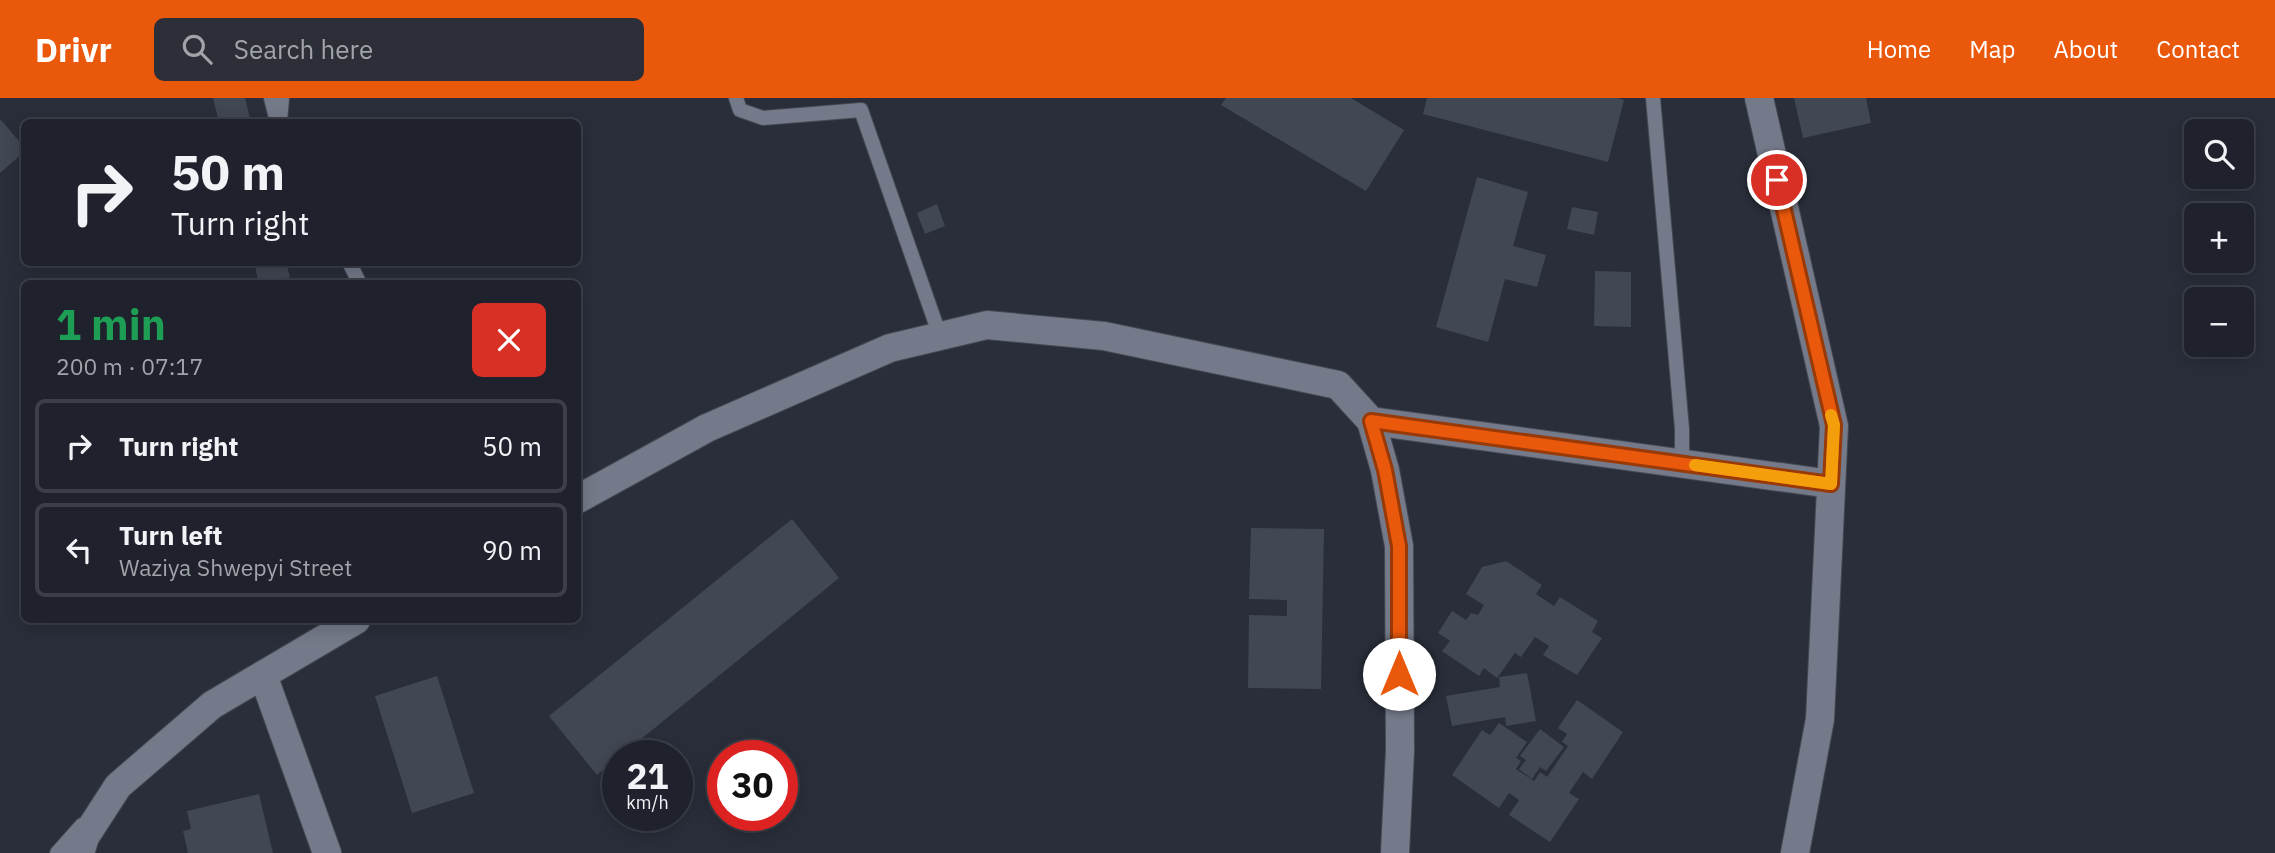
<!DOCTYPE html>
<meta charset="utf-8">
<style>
body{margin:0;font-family:"IBM Plex Sans",sans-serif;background:#2c2f38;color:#f1f3f6;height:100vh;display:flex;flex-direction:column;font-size:26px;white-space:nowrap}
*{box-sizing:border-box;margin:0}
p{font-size:23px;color:#a1a4a9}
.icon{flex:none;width:38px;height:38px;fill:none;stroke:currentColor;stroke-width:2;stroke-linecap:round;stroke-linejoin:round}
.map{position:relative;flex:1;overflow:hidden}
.sheet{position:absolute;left:21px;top:182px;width:560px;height:343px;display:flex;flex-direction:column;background:#1f222c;border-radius:10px;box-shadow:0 4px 18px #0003,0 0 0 2px #3c3f48}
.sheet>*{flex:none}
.hud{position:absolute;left:21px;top:21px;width:560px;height:147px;border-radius:10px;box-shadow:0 4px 18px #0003,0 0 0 2px #3c3f48;background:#1f222c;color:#f1f3f6;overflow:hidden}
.buttons{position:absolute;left:2184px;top:21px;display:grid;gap:14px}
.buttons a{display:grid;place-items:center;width:70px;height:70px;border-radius:10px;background:#1f222c;box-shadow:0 4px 18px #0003,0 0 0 2px #3c3f48;font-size:35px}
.speed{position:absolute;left:602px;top:642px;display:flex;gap:14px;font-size:35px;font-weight:700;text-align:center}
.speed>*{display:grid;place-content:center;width:91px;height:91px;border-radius:50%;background:#1f222c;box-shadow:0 4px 18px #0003,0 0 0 2px #3c3f48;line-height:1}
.speed small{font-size:18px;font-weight:400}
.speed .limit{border:10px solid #d22;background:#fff;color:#111}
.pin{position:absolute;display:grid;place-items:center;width:60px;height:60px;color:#fff;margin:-30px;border:4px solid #fff;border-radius:50%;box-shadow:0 2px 7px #0007}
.me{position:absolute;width:77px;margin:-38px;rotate:0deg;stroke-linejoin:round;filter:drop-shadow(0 0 5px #0008)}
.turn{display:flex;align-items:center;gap:24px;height:147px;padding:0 35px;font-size:32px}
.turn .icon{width:91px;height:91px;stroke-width:2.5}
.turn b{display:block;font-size:49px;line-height:60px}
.round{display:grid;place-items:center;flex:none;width:74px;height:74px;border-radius:10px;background:#2c2f38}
.head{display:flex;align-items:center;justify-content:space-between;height:119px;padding:0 35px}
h1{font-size:42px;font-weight:800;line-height:52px;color:#1e9e55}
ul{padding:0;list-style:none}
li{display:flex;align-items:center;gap:21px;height:94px;margin:0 14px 10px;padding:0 21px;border:4px solid #3c3f48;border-radius:10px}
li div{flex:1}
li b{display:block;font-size:26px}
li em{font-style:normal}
header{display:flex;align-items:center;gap:42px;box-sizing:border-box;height:98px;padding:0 35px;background:#ea580c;color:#fff}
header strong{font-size:33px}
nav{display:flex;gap:38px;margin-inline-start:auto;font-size:24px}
.search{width:490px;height:63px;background:#2c2f38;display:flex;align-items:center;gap:18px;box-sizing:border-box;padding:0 24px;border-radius:10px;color:#a1a4a9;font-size:26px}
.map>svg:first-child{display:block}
.building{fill:#424754}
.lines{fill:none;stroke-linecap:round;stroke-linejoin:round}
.lane-casing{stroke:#464a54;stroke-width:16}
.street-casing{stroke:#464a54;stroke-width:30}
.lane{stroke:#747a89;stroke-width:14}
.street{stroke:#747a89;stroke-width:28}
.route-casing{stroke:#983908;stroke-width:18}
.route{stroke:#ea580c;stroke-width:12}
.slow{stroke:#f59e0b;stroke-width:12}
</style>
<header>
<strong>Drivr</strong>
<div class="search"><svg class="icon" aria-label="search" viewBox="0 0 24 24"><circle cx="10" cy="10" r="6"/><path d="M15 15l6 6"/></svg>Search here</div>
<nav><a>Home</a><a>Map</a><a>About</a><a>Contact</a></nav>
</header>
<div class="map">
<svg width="2275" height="755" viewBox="0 0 2275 755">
<rect width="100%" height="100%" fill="#292e3a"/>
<!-- building -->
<g class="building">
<path d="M213 0H245L251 24H219Z"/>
<path d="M1226 0H1351L1404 32 1366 93 1221 7Z"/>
<path d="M1427 0H1617L1624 2 1608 64 1423 16Z"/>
<path d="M1794 0H1866L1871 25 1803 40Z"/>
<path d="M0 21 24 49V54L0 75Z"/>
<path d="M1477 79 1528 94 1513 148 1546 157 1537 189 1505 181 1488 244 1436 229Z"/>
<path d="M937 106 945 128 925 136 917 115Z"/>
<path d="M1572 109 1598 114 1594 137 1567 131Z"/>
<path d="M254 164H286L290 179 259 186Z"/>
<path d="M1595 173 1631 174V229L1594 228Z"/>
<path d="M792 421 839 480 597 677 549 618Z"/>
<path d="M1251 430 1324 431 1321 591 1248 590 1249 517 1287 518V502L1249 501Z"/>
<path d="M1506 463 1542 487 1536 496 1554 508 1560 499 1598 523 1592 534 1602 540 1577 577 1543 557 1549 548 1535 539 1521 559 1515 555 1497 580 1484 570 1479 578 1442 553 1450 543 1438 535 1452 513 1466 522 1471 515 1478 517 1484 507 1466 496 1482 469Z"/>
<path d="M1527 575 1536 623 1506 628 1505 619 1452 628 1446 598 1500 589 1499 579Z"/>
<path d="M437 578 474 695 412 715 375 598Z"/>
<path d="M1577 602 1623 634 1592 681 1583 674 1569 695 1579 701 1550 744 1509 717 1519 702 1509 695 1499 710 1452 677 1482 632 1490 637 1499 625 1527 644 1516 660 1521 663 1516 671 1534 683 1540 674 1547 679 1568 648 1562 644 1567 636 1558 630Z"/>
<path d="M1540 631 1564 649 1546 673 1540 669 1532 681 1519 671 1526 662 1520 658Z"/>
<path d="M259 696 273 755H188L183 733 191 731 187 713Z"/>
</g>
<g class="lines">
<defs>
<g id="lane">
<path d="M271 0 277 24"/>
<path d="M736 0 740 12 763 20 861 12 940 238"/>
<path d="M1653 0 1682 331V365"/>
<path d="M280 23 282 0"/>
<path d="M349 164 360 186"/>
<path d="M57 755 82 727"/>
</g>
<g id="street">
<path d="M1759 0 1834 328 1820 621 1795 755"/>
<path d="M1371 323 1831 386"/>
<path d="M578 401 707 330 890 250 987 227 1104 238 1338 287 1371 323 1385 372 1399 448 1400 653 1395 755"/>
<path d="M263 577 327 755"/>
<path d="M80 755 85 739 118 688 212 607 356 522"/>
</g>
</defs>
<!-- lane casing -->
<use href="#lane" class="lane-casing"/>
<!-- street casing -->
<use href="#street" class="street-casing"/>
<!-- lane -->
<use href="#lane" class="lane"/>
<!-- street -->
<use href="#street" class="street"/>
</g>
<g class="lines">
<defs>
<path id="route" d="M1399 576V448L1385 372 1371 323 1831 386 1834 327 1777 82"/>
</defs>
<!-- route casing -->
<use href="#route" class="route-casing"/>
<!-- route -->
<use href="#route" class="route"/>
<!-- slow -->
<path class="slow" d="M1695 367 1831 386 1834 327 1831 317"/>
</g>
</svg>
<div class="buttons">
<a><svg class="icon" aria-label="search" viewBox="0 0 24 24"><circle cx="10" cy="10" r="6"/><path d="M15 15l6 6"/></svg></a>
<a>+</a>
<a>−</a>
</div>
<div class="speed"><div>21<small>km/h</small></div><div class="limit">30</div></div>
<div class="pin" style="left:1777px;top:82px;background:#d93025"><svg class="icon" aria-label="arrive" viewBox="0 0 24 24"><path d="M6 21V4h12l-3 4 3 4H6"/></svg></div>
<svg class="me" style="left:1399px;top:576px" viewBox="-20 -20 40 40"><circle r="19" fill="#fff"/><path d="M0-13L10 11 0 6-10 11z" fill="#ea580c"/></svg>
<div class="hud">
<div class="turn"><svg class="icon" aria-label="right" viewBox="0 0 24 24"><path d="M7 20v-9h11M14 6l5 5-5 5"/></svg><div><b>50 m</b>Turn right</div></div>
</div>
<section class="sheet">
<div class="head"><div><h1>1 min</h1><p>200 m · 07:17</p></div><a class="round" style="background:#d93025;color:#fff"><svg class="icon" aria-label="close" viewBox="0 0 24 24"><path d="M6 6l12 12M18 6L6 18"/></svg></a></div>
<ul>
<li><svg class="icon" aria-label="right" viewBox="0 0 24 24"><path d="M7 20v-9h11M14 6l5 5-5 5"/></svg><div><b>Turn right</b></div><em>50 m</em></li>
<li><svg class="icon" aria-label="left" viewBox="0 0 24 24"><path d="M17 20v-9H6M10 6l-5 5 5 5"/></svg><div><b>Turn left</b><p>Waziya Shwepyi Street</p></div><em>90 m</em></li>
</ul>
</section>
</div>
